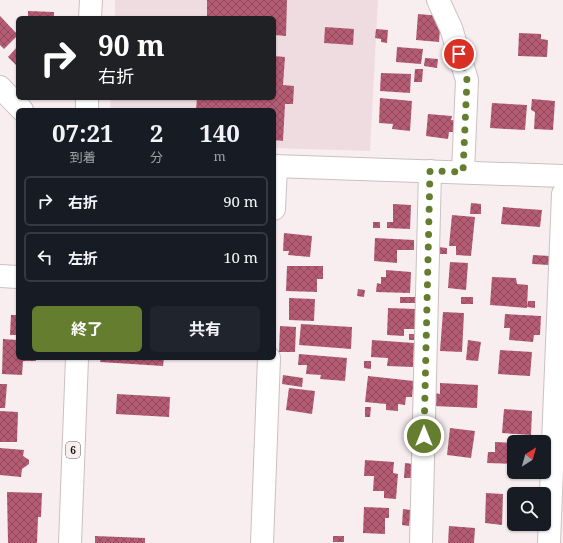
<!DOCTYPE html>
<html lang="ja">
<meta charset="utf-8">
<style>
body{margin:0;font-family:"Noto Serif","Noto Sans JP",serif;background:#20242c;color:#f1f3f6;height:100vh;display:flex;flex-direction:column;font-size:15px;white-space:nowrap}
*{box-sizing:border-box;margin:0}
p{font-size:13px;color:#9ea1a6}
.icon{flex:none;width:22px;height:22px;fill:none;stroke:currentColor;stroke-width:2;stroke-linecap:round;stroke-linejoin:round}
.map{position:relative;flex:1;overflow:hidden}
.panel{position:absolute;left:16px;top:108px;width:260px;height:252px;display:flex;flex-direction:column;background:#171b24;border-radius:6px;box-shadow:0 1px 3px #0004}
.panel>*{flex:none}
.top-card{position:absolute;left:16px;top:16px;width:260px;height:84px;border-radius:6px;box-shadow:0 1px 3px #0004;background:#202124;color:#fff;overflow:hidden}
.needle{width:26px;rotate:37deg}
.fabs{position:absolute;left:507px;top:435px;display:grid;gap:8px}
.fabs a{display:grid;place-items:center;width:44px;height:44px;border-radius:6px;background:#171b24;box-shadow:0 1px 3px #0004;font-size:20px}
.pin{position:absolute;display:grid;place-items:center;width:34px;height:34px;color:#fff;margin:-17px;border:2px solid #fff;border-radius:50%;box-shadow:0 1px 4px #0007}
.me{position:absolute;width:44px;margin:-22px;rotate:0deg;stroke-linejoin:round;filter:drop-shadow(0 0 3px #0008)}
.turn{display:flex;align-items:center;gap:14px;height:84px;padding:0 16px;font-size:18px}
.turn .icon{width:52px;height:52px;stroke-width:2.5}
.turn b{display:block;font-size:28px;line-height:34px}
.eta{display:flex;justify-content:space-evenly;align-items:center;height:68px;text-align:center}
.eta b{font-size:24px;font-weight:700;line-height:28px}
.action{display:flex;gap:8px;margin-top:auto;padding:8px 16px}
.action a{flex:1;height:46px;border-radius:6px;background:#657d2f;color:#fff;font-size:16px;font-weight:700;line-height:46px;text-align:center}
.action a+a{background:#20242c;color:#f1f3f6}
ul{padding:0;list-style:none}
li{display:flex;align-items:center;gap:12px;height:50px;margin:0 8px 6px;padding:0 8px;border:2px solid #363941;border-radius:6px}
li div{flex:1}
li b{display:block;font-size:15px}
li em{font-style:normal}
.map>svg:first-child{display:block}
.built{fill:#efdce0}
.building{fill:url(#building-cross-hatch)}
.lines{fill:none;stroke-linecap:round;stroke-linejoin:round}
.street-casing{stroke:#cac0c2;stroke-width:24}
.secondary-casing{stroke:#cac0c2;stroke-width:24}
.primary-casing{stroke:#cac0c2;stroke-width:24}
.street{stroke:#fff;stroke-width:22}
.secondary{stroke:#fff;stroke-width:22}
.primary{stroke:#fff;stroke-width:22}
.route{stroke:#657d2f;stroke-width:7;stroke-dasharray:0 12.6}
.labels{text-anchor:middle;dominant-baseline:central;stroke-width:3;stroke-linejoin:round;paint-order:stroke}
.shield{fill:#f8eef0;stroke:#565152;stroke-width:1}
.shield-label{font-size:10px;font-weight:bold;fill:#110e0f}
</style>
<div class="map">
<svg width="563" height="543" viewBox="0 0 563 543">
<defs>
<pattern id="building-cross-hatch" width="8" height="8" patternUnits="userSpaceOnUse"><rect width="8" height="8" fill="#b55c75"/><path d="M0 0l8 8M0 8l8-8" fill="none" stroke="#924a5e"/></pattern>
</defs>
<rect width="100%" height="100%" fill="#f8eef0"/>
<!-- built -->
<path class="built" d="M115 0H378L370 151 274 148V110H110L111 98H274V18H115Z"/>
<!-- building -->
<g class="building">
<path d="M207 0H287L286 36 274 35V18H207Z"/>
<path d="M28 11 54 12V18H28Z"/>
<path d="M418 14 441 16 439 42 416 40Z"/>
<path d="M0 16 18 35 4 49 0 45Z"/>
<path d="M325 27 354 29 353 45 324 43Z"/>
<path d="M376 29 388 30 387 43 381 42V39L375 38Z"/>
<path d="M519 33 541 34V39L548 40 547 57 518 56Z"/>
<path d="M18 46V67L8 57Z"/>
<path d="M397 47 423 49 421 64 396 62Z"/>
<path d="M274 56 285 57 283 85 294 86 293 104H285L283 141 274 140V110H196L197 98H274Z"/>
<path d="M425 58 438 59 437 68 424 66Z"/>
<path d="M415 69H423L422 82H414Z"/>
<path d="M381 73 411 74 410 93 380 91Z"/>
<path d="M380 98 412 101 410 131 392 129 393 124 379 123Z"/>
<path d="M532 99 555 101 553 130 534 129 535 112 531 110Z"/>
<path d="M492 103 527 105 525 130 490 128Z"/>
<path d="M428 114 452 116 451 120 457 121 455 132H449L448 139 426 136Z"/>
<path d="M471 203 481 204V214H470Z"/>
<path d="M393 204 411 205 410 229 387 228V222H393Z"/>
<path d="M503 207 542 210 540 227 501 224Z"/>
<path d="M452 215 475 217 471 256 456 255V246H449Z"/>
<rect x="373" y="222" width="7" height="6"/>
<path d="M284 233 312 236 310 257 288 255 289 251H283Z"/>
<path d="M375 238 414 240V250H397V263L374 261Z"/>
<path d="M438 247 447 248V254H438Z"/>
<path d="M533 255 550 256 549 265 532 264Z"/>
<path d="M450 262 468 263 466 290 448 288Z"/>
<path d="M287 266H323V279H317V292L286 291Z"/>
<path d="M386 270 411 272 410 293 376 292 377 283 381 284V277H386Z"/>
<path d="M492 277 516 278 517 284 528 285 527 308 490 305Z"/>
<path d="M358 289 365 290 364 297 357 296Z"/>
<rect x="400" y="297" width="18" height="6"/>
<rect x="461" y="297" width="12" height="7"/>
<path d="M289 298 315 299 314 321 289 320Z"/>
<path d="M528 301H535V308L527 307Z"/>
<path d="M388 308 416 309 415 329H404V336L387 335Z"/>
<path d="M443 312 464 313 462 352 440 351Z"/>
<path d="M505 314 541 316 540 335H534L533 342 509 340 510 328H504Z"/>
<path d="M11 315H18V335H10Z"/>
<path d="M301 324 352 327 351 349 299 345Z"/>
<path d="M280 326 296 327 295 352H279Z"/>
<path d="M409 334H417L418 340H409Z"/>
<path d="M3 339 18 340V358H36V361H23L22 375 2 374Z"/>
<path d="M372 340 414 343 413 367 387 366 388 358 371 357Z"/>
<path d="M468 340 481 342 478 361 466 360Z"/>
<path d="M500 350 532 352 530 376 498 374Z"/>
<path d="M299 354 347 358 345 381 320 379 321 375 306 374 307 365H298Z"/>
<path d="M101 358H164L163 366 100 362Z"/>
<path d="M364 361H371V369L364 368Z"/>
<path d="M283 375 303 378 302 387 282 384Z"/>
<path d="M368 376 414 381 412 397H406L405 405 398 404V411L386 410V404L365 402Z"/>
<path d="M440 383 478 385 477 408 434 406 435 393 440 394Z"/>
<path d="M0 384H7L5 408H0Z"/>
<path d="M289 388 315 391 312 414 286 410Z"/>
<path d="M117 394 170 397 169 417 116 414Z"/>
<path d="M365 407H371L370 417H365Z"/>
<path d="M504 409 532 411 531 435 502 433Z"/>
<path d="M0 411 18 412 17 442H0Z"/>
<path d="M450 428 475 431 471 458 447 455Z"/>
<path d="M527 438 544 439V442H527Z"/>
<path d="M495 442 514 443V464L487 463 488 452H495Z"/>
<path d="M0 448 24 450 23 456 29 460V464L22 469 21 477 0 475Z"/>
<path d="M365 460 394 462 393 473 398 474 396 499 384 498V491H373L374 476H364Z"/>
<path d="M405 463 413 464V478H404Z"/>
<path d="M7 492 42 493 41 517H38L37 543H8Z"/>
<path d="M486 493 503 494 502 525 485 523Z"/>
<path d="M364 507 389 508V518H385V534L363 533Z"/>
<path d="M403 509 411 510 409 526 402 525Z"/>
<path d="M449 526 475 528 474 543H448Z"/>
<path d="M95 536 145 538V543H95Z"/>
<rect x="333" y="536" width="11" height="6"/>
</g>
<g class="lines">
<defs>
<g id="street">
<path d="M438 0 451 28 467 80 463 172"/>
<path d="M274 209 276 166"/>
<path d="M0 276 18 277"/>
<path d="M262 543 269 358"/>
<path d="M421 543 430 171"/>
<path d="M549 543 563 194"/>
</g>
<g id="secondary">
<path d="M0 87 22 110"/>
<path d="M274 166 563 176"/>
</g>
<g id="primary">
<path d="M90 18 91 0"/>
<path d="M87 110V98"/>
<path d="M70 543 77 358"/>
</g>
</defs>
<!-- street casing -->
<use href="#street" class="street-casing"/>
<!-- secondary casing -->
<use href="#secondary" class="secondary-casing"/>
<!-- primary casing -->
<use href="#primary" class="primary-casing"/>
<!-- street -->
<use href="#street" class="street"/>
<!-- secondary -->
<use href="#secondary" class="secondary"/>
<!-- primary -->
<use href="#primary" class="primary"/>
</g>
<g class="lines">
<!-- route -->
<path class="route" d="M424 436 430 171 463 172 467 80 459 54"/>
</g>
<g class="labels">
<!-- shield labels -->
<rect class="shield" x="66" y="442" width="14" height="16" rx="3"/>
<g class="shield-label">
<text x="73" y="450">6</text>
</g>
</g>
</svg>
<div class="fabs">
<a><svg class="needle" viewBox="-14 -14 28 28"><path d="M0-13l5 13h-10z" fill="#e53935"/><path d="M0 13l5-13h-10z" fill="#9ea1a6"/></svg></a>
<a><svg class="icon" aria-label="search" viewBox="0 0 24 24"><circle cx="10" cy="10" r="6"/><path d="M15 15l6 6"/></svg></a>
</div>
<div class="pin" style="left:459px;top:54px;background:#d93025"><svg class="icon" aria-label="arrive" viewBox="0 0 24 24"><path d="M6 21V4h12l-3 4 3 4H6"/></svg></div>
<svg class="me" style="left:424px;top:436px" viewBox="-20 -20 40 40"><circle r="17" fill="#657d2f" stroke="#fff" stroke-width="3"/><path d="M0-11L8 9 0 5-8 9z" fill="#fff"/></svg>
<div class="top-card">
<div class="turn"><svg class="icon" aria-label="right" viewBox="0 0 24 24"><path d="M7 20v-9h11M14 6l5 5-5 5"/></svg><div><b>90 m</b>右折</div></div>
</div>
<section class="panel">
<div class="eta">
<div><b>07:21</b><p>到着</p></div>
<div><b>2</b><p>分</p></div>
<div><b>140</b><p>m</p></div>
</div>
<ul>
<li><svg class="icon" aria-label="right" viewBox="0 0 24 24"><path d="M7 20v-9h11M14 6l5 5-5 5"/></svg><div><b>右折</b></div><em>90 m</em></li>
<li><svg class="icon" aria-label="left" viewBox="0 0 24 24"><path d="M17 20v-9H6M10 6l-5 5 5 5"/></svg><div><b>左折</b></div><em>10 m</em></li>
</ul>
<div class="action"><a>終了</a><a>共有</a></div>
</section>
</div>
